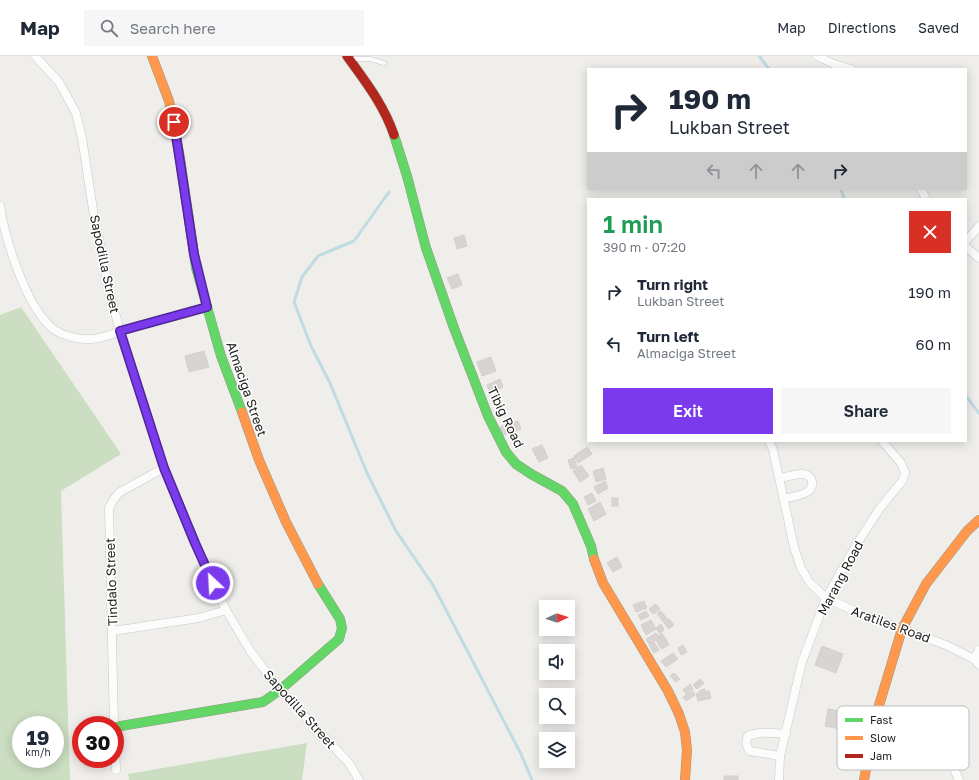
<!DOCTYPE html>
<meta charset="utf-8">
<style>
body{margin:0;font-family:"Golos Text",sans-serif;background:#f6f6f7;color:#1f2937;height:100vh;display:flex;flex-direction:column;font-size:15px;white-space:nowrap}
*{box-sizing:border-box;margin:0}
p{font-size:13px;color:#747a83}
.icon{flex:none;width:22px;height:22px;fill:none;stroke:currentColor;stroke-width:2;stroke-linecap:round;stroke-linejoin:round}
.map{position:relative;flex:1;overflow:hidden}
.sheet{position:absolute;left:587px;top:142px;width:380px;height:244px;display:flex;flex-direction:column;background:#fff;border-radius:0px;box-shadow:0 2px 10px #0003}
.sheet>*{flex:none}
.banner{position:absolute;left:587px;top:12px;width:380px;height:122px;border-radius:0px;box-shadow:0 2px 10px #0003;background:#fff;color:#1f2937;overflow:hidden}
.needle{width:26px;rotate:86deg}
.tools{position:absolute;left:539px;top:544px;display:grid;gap:8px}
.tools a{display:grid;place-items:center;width:36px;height:36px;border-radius:0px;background:#fff;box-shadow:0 2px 10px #0003;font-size:20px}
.speed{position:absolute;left:12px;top:660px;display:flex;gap:8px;font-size:20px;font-weight:700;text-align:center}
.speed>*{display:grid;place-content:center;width:52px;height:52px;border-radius:50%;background:#fff;box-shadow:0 2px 10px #0003;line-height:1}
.speed small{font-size:10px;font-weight:400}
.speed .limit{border:6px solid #d22;background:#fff;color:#111}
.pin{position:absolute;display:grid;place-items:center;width:34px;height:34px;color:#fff;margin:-17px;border:2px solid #fff;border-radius:50%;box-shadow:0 1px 4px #0007}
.me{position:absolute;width:44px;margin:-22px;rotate:335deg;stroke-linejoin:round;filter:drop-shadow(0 0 3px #0008)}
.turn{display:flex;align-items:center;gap:14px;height:84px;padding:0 16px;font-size:18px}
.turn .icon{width:52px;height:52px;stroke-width:2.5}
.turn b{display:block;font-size:28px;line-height:34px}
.lanes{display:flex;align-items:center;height:38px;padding:0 16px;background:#0003;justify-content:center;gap:20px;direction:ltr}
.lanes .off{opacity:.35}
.round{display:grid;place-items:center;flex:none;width:42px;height:42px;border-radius:0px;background:#f6f6f7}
.summary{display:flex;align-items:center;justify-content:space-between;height:68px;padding:0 16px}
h1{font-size:24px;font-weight:600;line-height:30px;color:#1e9e55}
.primary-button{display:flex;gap:8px;margin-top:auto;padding:8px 16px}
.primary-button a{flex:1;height:46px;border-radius:0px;background:#7c3aed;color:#fff;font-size:16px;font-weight:600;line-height:46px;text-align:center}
.primary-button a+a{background:#f6f6f7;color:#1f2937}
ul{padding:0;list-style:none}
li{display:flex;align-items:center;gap:12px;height:52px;padding:0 16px}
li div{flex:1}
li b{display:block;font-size:15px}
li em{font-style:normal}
header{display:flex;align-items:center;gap:24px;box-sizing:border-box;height:56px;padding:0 20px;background:#fff;border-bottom:1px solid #e0e1e3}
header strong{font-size:19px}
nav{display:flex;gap:22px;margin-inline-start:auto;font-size:14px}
.search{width:280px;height:36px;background:#f6f6f7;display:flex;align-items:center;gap:10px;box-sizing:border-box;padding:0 14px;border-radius:0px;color:#747a83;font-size:15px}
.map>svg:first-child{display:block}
.forest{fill:#cbdec1;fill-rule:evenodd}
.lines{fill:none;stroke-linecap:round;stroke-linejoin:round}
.stream{stroke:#bfdbe3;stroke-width:3}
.building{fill:#d7d4d2;stroke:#d3d0cc}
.lane-casing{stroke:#c9c8c7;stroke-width:5}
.street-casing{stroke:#c9c8c7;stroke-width:9}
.fast-casing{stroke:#999a82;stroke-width:10}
.slow-casing{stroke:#999a82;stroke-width:10}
.jam-casing{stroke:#999a82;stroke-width:10}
.lane{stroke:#fdfcfc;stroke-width:4}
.street{stroke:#fdfcfc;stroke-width:8}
.fast{stroke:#63d668;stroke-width:9}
.slow{stroke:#ff974d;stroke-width:9}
.jam{stroke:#b3261e;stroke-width:9}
.route-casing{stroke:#51269a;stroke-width:10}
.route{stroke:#7c3aed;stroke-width:7}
.labels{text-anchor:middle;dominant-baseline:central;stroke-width:3;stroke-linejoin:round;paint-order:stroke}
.street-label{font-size:13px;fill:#222;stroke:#fff}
.key{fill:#fff;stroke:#bdbdbd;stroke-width:1}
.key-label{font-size:11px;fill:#222}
</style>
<header>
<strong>Map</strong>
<div class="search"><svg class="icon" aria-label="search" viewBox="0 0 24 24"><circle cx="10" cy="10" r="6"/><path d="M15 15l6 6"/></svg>Search here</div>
<nav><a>Map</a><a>Directions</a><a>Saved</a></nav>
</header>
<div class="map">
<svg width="979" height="724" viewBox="0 0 979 724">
<rect width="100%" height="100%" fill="#f0eeeb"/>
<!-- forest -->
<g class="forest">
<path d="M21 251 121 398 61 435 70 724H0V259ZM21 669H55V703H21Z"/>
<path d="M307 687 302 724H129L128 718Z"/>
</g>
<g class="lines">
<!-- stream -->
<g class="stream">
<path d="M759 0 769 13"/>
<path d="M841 133 844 143"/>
<path d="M389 136 354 185 318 200 302 221 294 246 311 290 330 327 367 417 396 475 433 529 521 698 532 724"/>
<path d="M966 340 979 357"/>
</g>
</g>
<!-- building -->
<g class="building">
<path d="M464 179 467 190 457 193 454 182Z"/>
<path d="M458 218 462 229 452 233 447 222Z"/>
<path d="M204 295 209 311 189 316 185 300Z"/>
<path d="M491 301 496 315 482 320 477 306Z"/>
<path d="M500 323 503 331 490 337 487 329Z"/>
<path d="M518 365 521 373 503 379 500 371Z"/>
<path d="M542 389 548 402 539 406 532 393Z"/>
<path d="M587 391 592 398 578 407 574 400Z"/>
<path d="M574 402 577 411 571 413 568 404Z"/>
<path d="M581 409 589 420 580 426 573 415Z"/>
<path d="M603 412 606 423 596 426 593 415Z"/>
<path d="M605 425 608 432 598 438 594 431Z"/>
<path d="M592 437 596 445 588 449 584 441Z"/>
<rect x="612" y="442" width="6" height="8"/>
<path d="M600 446 606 458 594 465 588 453Z"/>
<path d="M617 501 622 511 613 516 607 507Z"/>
<path d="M644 545 647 552 636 556 633 549Z"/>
<path d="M656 548 660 553 653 558 649 553Z"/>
<path d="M646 555 649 560 641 564 638 559Z"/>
<path d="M661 555 667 563 663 566 657 557Z"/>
<path d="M669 563 674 569 669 573 664 567Z"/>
<path d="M651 564 656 573 646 579 641 569Z"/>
<path d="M661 568 664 574 659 577 656 572Z"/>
<path d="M656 577 658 580 662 577 663 580 649 588 646 583Z"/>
<path d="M664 580 669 589 661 593 656 584Z"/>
<path d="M654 586 659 594 654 597 649 589Z"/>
<path d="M683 589 687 596 681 599 678 592Z"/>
<path d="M822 590 843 598 836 617 815 609Z"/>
<path d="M673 597 678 603 666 611 661 605Z"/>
<path d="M674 617 680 623 676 626 670 620Z"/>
<path d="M700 623 704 627 697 633 693 629Z"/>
<path d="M690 628 693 633 686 638 683 634Z"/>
<path d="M705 633 706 636 709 635 711 642 698 645 696 638 700 637 699 635Z"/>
<path d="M693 635 695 639 686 645 683 641Z"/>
<path d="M828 653 847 656 845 674 825 670Z"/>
<rect x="724" y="720" width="14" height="4"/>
</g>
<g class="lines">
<defs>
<path id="lane" d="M352 3H370L384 7"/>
<g id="street">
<path d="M35 0 59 26 76 57 82 82 94 160 111 242 120 275 164 412 195 487 226 554 251 596 280 634 349 707 359 724"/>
<path d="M817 0 834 8 851 13"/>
<path d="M921 133 926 143"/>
<path d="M0 150C5 183 26 250 52 272 62 280 79 284 92 283 103 282 115 277 125 274 152 266 180 259 207 251"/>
<path d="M966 185 979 170"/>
<path d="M966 191 979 202"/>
<path d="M769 385 773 394 794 491 801 512 810 527 826 542 866 560 946 589 974 603 979 609"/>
<path d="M780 422C787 421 795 418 802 418 814 418 816 433 805 437 799 440 791 441 784 443"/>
<path d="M113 575 199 562 226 554"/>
<path d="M974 603 979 594"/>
<path d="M877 656C888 659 915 665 924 671 942 683 950 704 959 724"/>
<path d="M114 669 109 452 114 443 120 436 164 412"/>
<path d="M115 688 116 714"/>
<path d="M780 700 750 695C746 690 745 686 748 680 760 675 773 677 786 678"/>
<path d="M779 724 780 700 802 606 826 542 858 486 880 452 903 424 905 416 901 407 882 385"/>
</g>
<g id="fast">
<path d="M394 79 407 120 426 192 454 272 488 360 506 396 516 408 531 418 562 435 573 448 591 490 594 503"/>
<path d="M180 102 196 212 221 300 242 356"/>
<path d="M115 671 263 646 280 634 339 583 342 572 340 563 318 528"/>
</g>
<g id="slow">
<path d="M152 0 169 45 180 102"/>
<path d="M242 356 259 404 286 466 318 528"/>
<path d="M594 503 603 527 668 635 679 658 685 676 687 694 685 724"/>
<path d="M864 724 877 656 902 573 926 528 967 475 979 464"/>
</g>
<path id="jam" d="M347 0C365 25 384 49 394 79"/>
</defs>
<!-- lane casing -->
<use href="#lane" class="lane-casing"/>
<!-- street casing -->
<use href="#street" class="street-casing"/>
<!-- fast casing -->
<use href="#fast" class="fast-casing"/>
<!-- slow casing -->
<use href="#slow" class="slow-casing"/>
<!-- jam casing -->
<use href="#jam" class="jam-casing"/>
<!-- lane -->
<use href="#lane" class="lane"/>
<!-- street -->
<use href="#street" class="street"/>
<!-- fast -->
<use href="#fast" class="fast"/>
<!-- slow -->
<use href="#slow" class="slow"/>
<!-- jam -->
<use href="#jam" class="jam"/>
</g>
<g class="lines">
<defs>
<path id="route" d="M174 66 194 198 207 251 120 275 164 412 195 487 213 527"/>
</defs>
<!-- route casing -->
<use href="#route" class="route-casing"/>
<!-- route -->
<use href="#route" class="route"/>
</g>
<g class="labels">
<!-- street labels -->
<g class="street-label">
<text transform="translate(105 208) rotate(78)">Sapodilla Street</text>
<text transform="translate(247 333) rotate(71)">Almaciga Street</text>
<text transform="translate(506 361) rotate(64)">Tibig Road</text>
<text transform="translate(840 522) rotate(-62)">Marang Road</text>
<text transform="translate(111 526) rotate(-92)">Tindalo Street</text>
<text transform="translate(891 568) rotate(20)">Aratiles Road</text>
<text transform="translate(300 653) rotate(48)">Sapodilla Street</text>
</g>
</g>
<!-- legend -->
<rect x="837" y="650" width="132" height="64" rx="6" class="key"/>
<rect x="845" y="662" width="18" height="4" fill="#63d668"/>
<rect x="845" y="680" width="18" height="4" fill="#ff974d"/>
<rect x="845" y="698" width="18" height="4" fill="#b3261e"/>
<g class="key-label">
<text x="870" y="668">Fast</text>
<text x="870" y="686">Slow</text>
<text x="870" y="704">Jam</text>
</g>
</svg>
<div class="tools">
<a><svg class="needle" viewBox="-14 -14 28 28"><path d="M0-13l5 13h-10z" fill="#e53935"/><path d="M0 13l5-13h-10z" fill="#747a83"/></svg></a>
<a><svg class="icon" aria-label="sound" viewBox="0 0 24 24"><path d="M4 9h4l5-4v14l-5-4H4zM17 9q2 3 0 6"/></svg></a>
<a><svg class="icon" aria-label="search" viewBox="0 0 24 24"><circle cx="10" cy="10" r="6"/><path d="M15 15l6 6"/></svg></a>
<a><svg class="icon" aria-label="layers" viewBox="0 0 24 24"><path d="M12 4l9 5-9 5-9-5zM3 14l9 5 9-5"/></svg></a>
</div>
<div class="speed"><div>19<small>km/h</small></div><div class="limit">30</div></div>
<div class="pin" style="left:174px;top:66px;background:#d93025"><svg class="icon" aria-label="arrive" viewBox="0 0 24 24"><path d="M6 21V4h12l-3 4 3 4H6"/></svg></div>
<svg class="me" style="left:213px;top:527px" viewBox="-20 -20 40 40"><circle r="17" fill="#7c3aed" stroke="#fff" stroke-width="3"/><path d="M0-11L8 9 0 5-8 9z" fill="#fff"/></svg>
<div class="banner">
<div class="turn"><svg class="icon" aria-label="right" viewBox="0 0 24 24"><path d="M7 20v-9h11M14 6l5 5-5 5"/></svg><div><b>190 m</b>Lukban Street</div></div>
<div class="lanes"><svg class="icon off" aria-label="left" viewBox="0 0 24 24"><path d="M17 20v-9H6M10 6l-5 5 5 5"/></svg><svg class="icon off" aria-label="ahead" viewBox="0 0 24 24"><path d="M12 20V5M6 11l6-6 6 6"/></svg><svg class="icon off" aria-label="ahead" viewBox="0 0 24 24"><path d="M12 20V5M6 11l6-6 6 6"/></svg><svg class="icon" aria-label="right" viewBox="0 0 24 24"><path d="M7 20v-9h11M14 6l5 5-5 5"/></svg></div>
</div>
<section class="sheet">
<div class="summary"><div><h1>1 min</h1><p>390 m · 07:20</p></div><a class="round" style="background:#d93025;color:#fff"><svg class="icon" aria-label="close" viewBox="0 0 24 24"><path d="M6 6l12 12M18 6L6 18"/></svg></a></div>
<ul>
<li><svg class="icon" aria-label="right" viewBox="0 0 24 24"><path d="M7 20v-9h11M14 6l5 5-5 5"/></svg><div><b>Turn right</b><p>Lukban Street</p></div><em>190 m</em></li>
<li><svg class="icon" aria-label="left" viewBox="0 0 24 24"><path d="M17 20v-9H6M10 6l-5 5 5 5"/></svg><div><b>Turn left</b><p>Almaciga Street</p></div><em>60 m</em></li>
</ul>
<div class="primary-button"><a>Exit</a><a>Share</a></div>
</section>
</div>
